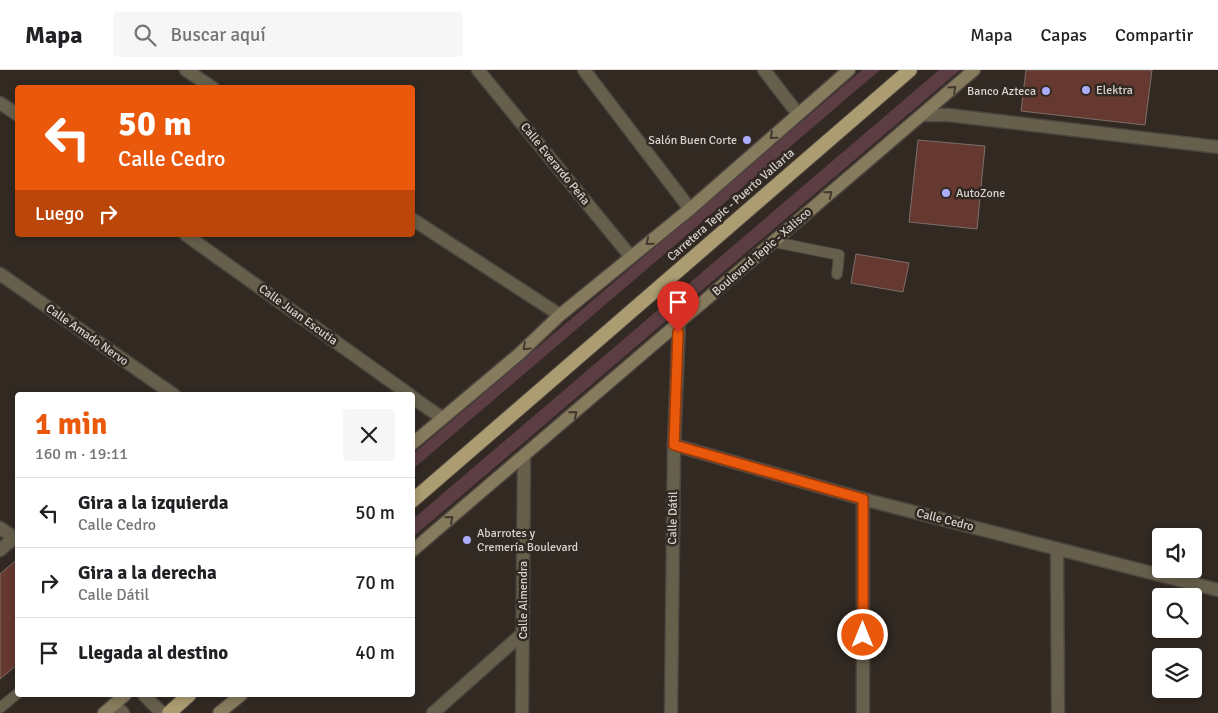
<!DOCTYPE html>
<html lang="es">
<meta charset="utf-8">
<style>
body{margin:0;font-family:Signika,sans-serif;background:#f6f6f6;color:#202124;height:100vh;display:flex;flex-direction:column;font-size:19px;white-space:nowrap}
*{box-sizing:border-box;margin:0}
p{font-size:16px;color:#757577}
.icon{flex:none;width:28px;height:28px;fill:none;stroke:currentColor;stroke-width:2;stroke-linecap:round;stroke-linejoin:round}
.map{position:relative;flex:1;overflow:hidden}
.side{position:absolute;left:15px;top:322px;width:400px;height:305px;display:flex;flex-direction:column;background:#fff;border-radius:5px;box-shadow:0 2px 8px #0003}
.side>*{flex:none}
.guide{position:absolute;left:15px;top:15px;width:400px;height:152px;border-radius:5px;box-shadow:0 2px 8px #0003;background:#ea580c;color:#fff;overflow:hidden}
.buttons{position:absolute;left:1152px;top:458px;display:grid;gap:10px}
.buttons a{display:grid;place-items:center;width:50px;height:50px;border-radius:5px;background:#fff;box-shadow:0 2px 8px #0003;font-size:25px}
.pin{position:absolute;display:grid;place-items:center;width:42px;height:42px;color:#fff;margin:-51px -21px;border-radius:50% 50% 50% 0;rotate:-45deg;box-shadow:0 0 5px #0007}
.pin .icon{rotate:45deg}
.me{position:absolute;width:55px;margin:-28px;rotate:0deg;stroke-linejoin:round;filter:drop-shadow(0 0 4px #0008)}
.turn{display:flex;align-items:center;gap:18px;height:105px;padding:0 20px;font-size:22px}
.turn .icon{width:65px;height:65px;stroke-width:2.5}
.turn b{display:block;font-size:35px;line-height:42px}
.then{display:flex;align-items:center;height:48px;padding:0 20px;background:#0003;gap:10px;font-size:19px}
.round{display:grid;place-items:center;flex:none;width:52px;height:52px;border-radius:5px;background:#f6f6f6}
.summary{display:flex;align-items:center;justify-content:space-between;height:85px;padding:0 20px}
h1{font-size:30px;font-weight:700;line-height:38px;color:#ea580c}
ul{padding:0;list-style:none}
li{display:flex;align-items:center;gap:15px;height:70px;padding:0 20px;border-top:1px solid #e0e0e0}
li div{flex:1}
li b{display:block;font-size:19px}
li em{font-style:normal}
header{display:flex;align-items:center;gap:30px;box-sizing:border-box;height:70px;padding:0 25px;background:#fff;border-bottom:1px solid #e0e0e0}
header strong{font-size:24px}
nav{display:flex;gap:28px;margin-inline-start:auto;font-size:18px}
.search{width:350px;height:45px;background:#f6f6f6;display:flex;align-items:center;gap:12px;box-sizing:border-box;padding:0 18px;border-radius:5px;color:#757577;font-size:19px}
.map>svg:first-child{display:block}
.green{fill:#5c3d44}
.building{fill:#65392f;stroke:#7c6e6b}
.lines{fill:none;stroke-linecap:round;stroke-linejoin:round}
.service-casing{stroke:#4c443e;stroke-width:12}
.minor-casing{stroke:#4c443e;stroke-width:15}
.secondary-casing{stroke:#4c443e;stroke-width:15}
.trunk-casing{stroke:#4c443e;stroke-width:16}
.service{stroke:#665f4c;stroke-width:10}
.minor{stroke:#665f4c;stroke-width:12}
.secondary{stroke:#877b5e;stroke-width:12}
.trunk{stroke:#ac9c72;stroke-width:14}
.oneway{stroke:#42392e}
.route-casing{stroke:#983908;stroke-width:12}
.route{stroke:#ea580c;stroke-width:9}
.poi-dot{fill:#adaefb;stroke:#312922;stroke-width:2}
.labels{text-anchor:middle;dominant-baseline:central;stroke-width:5;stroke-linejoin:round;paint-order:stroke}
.poi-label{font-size:12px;fill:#d8d2ce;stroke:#312922;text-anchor:start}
.street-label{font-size:12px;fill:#d8d2ce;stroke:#312922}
</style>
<header>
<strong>Mapa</strong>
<div class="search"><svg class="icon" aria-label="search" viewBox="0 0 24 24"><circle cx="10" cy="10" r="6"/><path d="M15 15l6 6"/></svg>Buscar aquí</div>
<nav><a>Mapa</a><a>Capas</a><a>Compartir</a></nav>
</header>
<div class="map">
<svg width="1218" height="643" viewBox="0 0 1218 643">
<rect width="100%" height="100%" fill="#312922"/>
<!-- green -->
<g class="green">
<path d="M862 0H880L413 399V384Z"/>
<path d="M939 0H960L413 467V449Z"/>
</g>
<!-- building -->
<g class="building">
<path d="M1026 0H1152L1145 55 1021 41Z"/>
<path d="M918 70 985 76 977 159 909 152Z"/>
<path d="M856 184 909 193 903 222 851 213Z"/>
<path d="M15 491 18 492V594L0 609V504Z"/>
</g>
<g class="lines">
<defs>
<g id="service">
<path d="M774 172 839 185 837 204"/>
<path d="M0 638 18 623"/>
</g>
<g id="minor">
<path d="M186 0 213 18"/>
<path d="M478 0 631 187"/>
<path d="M584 0 690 139"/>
<path d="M764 0 798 44"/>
<path d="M0 33 18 45"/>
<path d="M924 45H948L1218 77"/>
<path d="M412 149 560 245"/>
<path d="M186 165 410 325"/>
<path d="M0 204 174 325"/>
<path d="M412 327 442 348"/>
<path d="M674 375 863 429 1218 520"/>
<path d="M0 458 18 470"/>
<path d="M1057 479 1058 643"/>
<path d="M0 480 14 468"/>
<path d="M144 625 162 643"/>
<path d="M114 634 123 643"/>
<path d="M433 643 523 563"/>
<path d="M522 643 524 387"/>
<path d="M671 643 674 375 679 252"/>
<path d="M863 643V429"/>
</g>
<g id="secondary">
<path d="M412 374 519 284 560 245 690 139 849 0"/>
<path d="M412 481 974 0"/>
<path d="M104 643 125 625"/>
<path d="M219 643 241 625"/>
</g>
<g id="trunk">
<path d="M412 431 910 0"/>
<path d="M169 643 189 625"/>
</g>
</defs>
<!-- service casing -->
<use href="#service" class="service-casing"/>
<!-- minor casing -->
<use href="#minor" class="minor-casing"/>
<!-- secondary casing -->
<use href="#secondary" class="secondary-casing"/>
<!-- trunk casing -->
<use href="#trunk" class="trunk-casing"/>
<!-- service -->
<use href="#service" class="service"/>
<!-- minor -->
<use href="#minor" class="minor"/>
<!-- secondary -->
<use href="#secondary" class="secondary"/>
<!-- trunk -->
<use href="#trunk" class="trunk"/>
</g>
<!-- one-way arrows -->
<defs><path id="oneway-chevron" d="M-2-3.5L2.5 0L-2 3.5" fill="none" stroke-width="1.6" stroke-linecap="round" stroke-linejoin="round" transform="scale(1.25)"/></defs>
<g class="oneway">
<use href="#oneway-chevron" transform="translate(953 19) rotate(-42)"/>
<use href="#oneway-chevron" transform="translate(773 66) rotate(139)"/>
<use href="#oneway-chevron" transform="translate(829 124) rotate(-40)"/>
<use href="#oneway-chevron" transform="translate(649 172) rotate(141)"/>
<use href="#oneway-chevron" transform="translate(526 277) rotate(137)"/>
<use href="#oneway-chevron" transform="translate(574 344) rotate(-41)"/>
<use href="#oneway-chevron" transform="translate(450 449) rotate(-40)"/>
</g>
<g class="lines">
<defs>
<path id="route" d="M678 262 674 375 863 429V565"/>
</defs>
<!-- route casing -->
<use href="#route" class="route-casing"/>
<!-- route -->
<use href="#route" class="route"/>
</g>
<!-- markers -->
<g class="poi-dot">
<circle cx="1086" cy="20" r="5"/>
<circle cx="1046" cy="21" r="5"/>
<circle cx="747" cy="70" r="5"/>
<circle cx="946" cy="123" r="5"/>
<circle cx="467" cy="470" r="5"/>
</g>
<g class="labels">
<!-- poi labels -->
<g class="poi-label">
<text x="1096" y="20">Elektra</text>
<text x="1036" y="21" text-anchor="end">Banco Azteca</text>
<text x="737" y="70" text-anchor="end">Salón Buen Corte</text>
<text x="956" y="123">AutoZone</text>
<text x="477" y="463">Abarrotes y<tspan x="477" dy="14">Cremería Boulevard</tspan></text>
</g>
<!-- street labels -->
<g class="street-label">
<text transform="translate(555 94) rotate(51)">Calle Everardo Peña</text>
<text transform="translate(731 135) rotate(-41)">Carretera Tepic - Puerto Vallarta</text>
<text transform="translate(762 182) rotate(-41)">Boulevard Tepic - Xalisco</text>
<text transform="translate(298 245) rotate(36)">Calle Juan Escutia</text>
<text transform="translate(87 265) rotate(35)">Calle Amado Nervo</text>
<text transform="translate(673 448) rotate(-89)">Calle Dátil</text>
<text transform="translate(945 450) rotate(14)">Calle Cedro</text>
<text transform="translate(523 530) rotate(-90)">Calle Almendra</text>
</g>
</g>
</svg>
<div class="buttons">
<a><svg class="icon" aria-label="sound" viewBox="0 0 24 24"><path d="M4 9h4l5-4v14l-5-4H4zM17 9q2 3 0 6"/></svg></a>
<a><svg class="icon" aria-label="search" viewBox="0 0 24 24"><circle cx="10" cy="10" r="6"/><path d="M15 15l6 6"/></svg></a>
<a><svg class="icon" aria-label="layers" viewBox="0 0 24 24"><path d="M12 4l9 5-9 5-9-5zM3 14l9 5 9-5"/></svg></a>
</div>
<div class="pin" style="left:678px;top:262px;background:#d93025"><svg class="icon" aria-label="arrive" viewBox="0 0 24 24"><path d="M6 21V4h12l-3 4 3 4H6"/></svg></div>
<svg class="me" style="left:863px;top:565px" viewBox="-20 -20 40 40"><circle r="17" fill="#ea580c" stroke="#fff" stroke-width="3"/><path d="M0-11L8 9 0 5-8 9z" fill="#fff"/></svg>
<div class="guide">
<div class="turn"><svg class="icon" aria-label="left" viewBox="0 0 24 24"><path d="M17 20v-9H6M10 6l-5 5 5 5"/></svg><div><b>50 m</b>Calle Cedro</div></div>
<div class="then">Luego<svg class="icon" aria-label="right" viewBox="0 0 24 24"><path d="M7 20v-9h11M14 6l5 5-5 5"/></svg></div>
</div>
<section class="side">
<div class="summary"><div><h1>1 min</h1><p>160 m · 19:11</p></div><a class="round"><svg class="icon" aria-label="close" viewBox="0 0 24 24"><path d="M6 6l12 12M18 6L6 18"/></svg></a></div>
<ul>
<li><svg class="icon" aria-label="left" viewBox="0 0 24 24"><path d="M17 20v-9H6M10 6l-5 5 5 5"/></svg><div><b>Gira a la izquierda</b><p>Calle Cedro</p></div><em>50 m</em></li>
<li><svg class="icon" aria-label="right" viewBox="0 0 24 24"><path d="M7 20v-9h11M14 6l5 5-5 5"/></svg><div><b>Gira a la derecha</b><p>Calle Dátil</p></div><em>70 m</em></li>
<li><svg class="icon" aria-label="arrive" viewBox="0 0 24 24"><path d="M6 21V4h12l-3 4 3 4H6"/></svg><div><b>Llegada al destino</b></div><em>40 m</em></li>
</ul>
</section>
</div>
